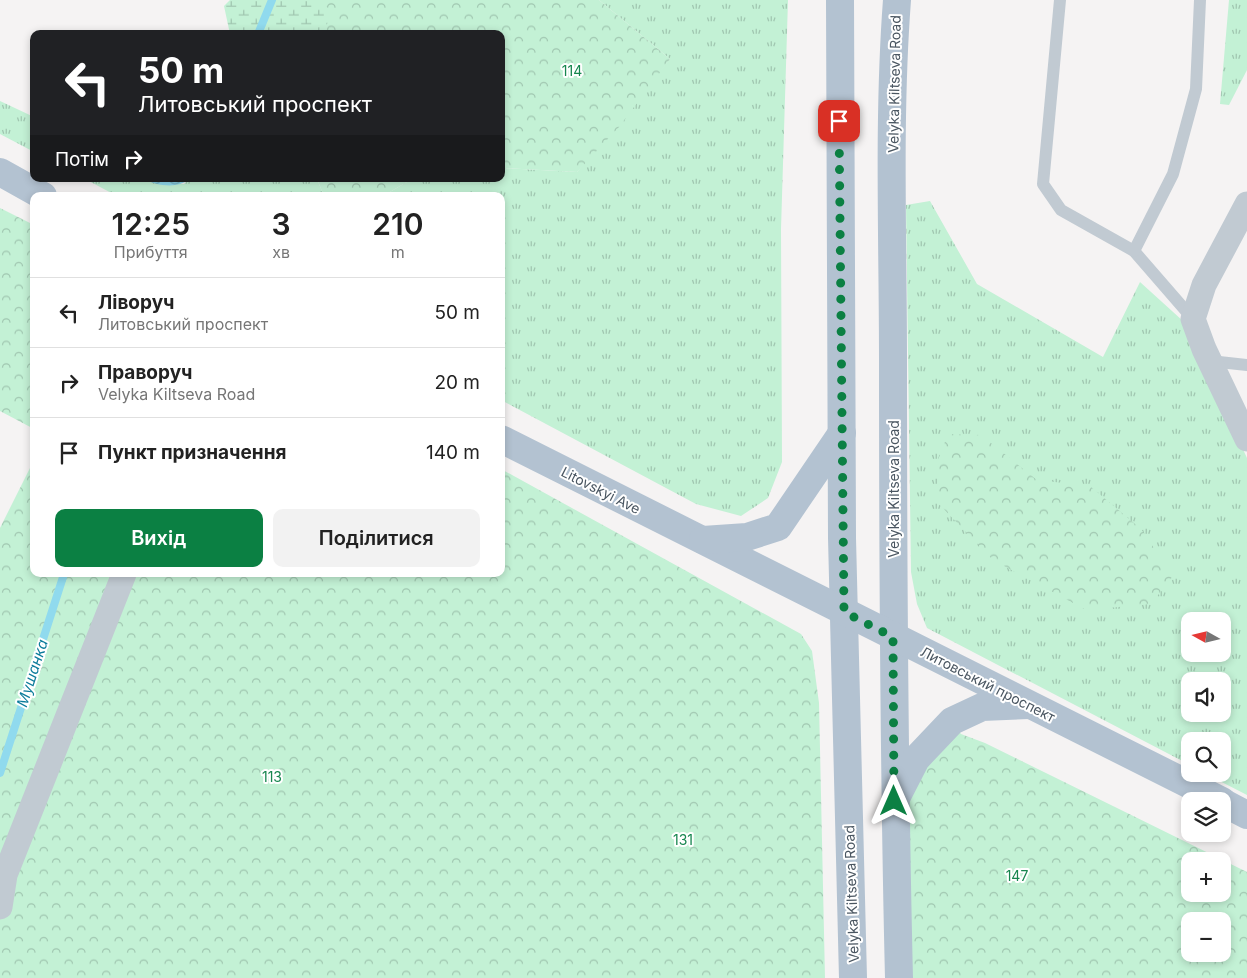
<!DOCTYPE html>
<html lang="uk">
<meta charset="utf-8">
<style>
body{margin:0;font-family:Inter,sans-serif;background:#f2f2f2;color:#222;height:100vh;display:flex;flex-direction:column;font-size:19px;white-space:nowrap}
*{box-sizing:border-box;margin:0}
p{font-size:16px;color:#767676}
.icon{flex:none;width:28px;height:28px;fill:none;stroke:currentColor;stroke-width:2;stroke-linecap:round;stroke-linejoin:round}
.map{position:relative;flex:1;overflow:hidden}
.drawer{position:absolute;left:30px;top:192px;width:475px;height:385px;display:flex;flex-direction:column;background:#fff;border-radius:10px;box-shadow:0 2px 8px #0003}
.drawer>*{flex:none}
.banner{position:absolute;left:30px;top:30px;width:475px;height:152px;border-radius:10px;box-shadow:0 2px 8px #0003;background:#202124;color:#fff;overflow:hidden}
.needle{width:32px;rotate:278deg}
.fabs{position:absolute;left:1181px;top:612px;display:grid;gap:10px}
.fabs a{display:grid;place-items:center;width:50px;height:50px;border-radius:10px;background:#fff;box-shadow:0 2px 8px #0003;font-size:25px}
.pin{position:absolute;display:grid;place-items:center;width:42px;height:42px;color:#fff;margin:-21px;border-radius:10px;box-shadow:0 2px 8px #0006}
.me{position:absolute;width:55px;margin:-28px;rotate:0deg;stroke-linejoin:round;filter:drop-shadow(0 0 4px #0008)}
.turn{display:flex;align-items:center;gap:18px;height:105px;padding:0 25px;font-size:22px}
.turn .icon{width:65px;height:65px;stroke-width:2.5}
.turn b{display:block;font-size:35px;line-height:42px}
.then{display:flex;align-items:center;height:48px;padding:0 25px;background:#0003;gap:10px;font-size:19px}
.eta{display:flex;justify-content:space-evenly;align-items:center;height:85px;text-align:center}
.eta b{font-size:30px;font-weight:600;line-height:35px}
.button{display:flex;gap:10px;margin-top:auto;padding:10px 25px}
.button a{flex:1;height:58px;border-radius:10px;background:#0b8043;color:#fff;font-size:20px;font-weight:600;line-height:58px;text-align:center}
.button a+a{background:#f2f2f2;color:#222}
ul{padding:0;list-style:none}
li{display:flex;align-items:center;gap:15px;height:70px;padding:0 25px;border-top:1px solid #e0e0e0}
li div{flex:1}
li b{display:block;font-size:19px}
li em{font-style:normal}
.map>svg:first-child{display:block}
.grass{fill:url(#grass-tufts);fill-rule:evenodd}
.forest{fill:url(#forest-crowns);fill-rule:evenodd}
.wetland{fill:url(#wetland-marsh)}
.water{fill:url(#water-waves)}
.lines{fill:none;stroke-linecap:round;stroke-linejoin:round}
.stream{stroke:#90daee;stroke-width:8}
.lane{stroke:#c1cad2;stroke-width:12}
.street{stroke:#c1cad2;stroke-width:25}
.primary{stroke:#b3c2d1;stroke-width:28}
.route{stroke:#0b8043;stroke-width:9;stroke-dasharray:0 16.2}
.labels{text-anchor:middle;dominant-baseline:central;stroke-width:4;stroke-linejoin:round;paint-order:stroke}
.park-label{font-size:14px;fill:#17864f;stroke:#fff}
.street-label{font-size:14px;fill:#4a5661;stroke:#fff}
.water-label{font-size:15px;font-style:italic;fill:#0c7c9b;stroke:#fff}
</style>
<div class="map">
<svg width="1247" height="978" viewBox="0 0 1247 978">
<defs>
<pattern id="grass-tufts" width="24" height="20" patternUnits="userSpaceOnUse" patternTransform="scale(1.25)"><rect width="24" height="20" fill="#c3f1d5"/><path d="M3 7l-1-3M5 7V3M7 7l1-3M15 17l-1-3M17 17v-4M19 17l1-3" fill="none" stroke="#a0c6b0"/></pattern>
<pattern id="forest-crowns" width="20" height="18" patternUnits="userSpaceOnUse" patternTransform="scale(1.25)"><rect width="20" height="18" fill="#c3f1d5"/><path d="M2 6a3 3 0 1 1 6 0M12 15a3 3 0 1 1 6 0" fill="none" stroke="#a0c6b0"/></pattern>
<pattern id="wetland-marsh" width="20" height="14" patternUnits="userSpaceOnUse" patternTransform="scale(1.25)"><rect width="20" height="14" fill="#c3f1d5"/><path d="M1 5h8M5 5V1M11 12h8M15 12V8" fill="none" stroke="#a0c6b0"/></pattern>
<pattern id="water-waves" width="16" height="10" patternUnits="userSpaceOnUse" patternTransform="scale(1.25)"><rect width="16" height="10" fill="#90daee"/><path d="M0 5q4-4 8 0t8 0" fill="none" stroke="#78b4c4"/></pattern>
</defs>
<rect width="100%" height="100%" fill="#f5f3f3"/>
<!-- grass -->
<g class="grass">
<path d="M599 0H788L781 229 782 462 768 498 741 516 696 504 501 400V196H383L412 179H501V168L577 172 670 59Z"/>
<path d="M1229 0H1247V70L1229 105 1220 104Z"/>
<path d="M0 101 34 117V152L0 134Z"/>
<path d="M85 179H144L150 182 184 184 189 179H317L324 196H117Z"/>
<path d="M930 201 977 284 1103 357 1140 282 1183 321 1247 458V795L1206 774H1222V741H1190V765L927 628 917 604 911 572 906 205ZM1190 621H1222V654H1190ZM1190 681H1222V714H1190Z"/>
</g>
<!-- forest -->
<g class="forest">
<path d="M230 0H599L670 59 619 127 577 172 501 168V34H252Z"/>
<path d="M317 179H412L383 196H324Z"/>
<path d="M0 208 34 225V429L0 411Z"/>
<path d="M948 434 981 435 1037 480 1090 486 1141 529 1173 576 1151 604 1086 610 993 560 937 502 938 460Z"/>
<path d="M34 460V574H501V469L801 634 812 651 819 703 825 978H0V528Z"/>
<path d="M952 721 961 734 985 743 1247 872V978H899L894 801ZM1190 861H1222V894H1190ZM1190 921H1222V954H1190Z"/>
</g>
<!-- wetland -->
<path class="wetland" d="M230 0H319L332 12 323 34H230L224 6Z"/>
<!-- water -->
<path class="water" d="M144 179H189C178 189 157 186 144 179Z"/>
<g class="lines">
<!-- stream -->
<g class="stream">
<path d="M258 34 272 0"/>
<path d="M0 773 64 574"/>
</g>
<!-- lane -->
<g class="lane">
<path d="M1060 0 1043 184 1061 210 1134 251 1193 319"/>
<path d="M1134 251 1173 174 1196 89 1200 0"/>
<path d="M1210 361 1247 365"/>
</g>
<!-- street -->
<g class="street">
<path d="M1247 204 1204 285 1193 319 1204 349 1247 439"/>
<path d="M0 907 5 875 124 574"/>
</g>
<!-- primary -->
<g class="primary">
<path d="M840 0 842 538 853 978"/>
<path d="M897 0C888 119 893 239 893 359 893 565 894 772 899 978"/>
<path d="M0 172 43 196"/>
<path d="M501 439 1222 801"/>
<path d="M703 540 747 537 778 527 842 433"/>
<path d="M896 798 916 759 952 721 982 707 1028 705"/>
<path d="M1222 802 1247 815"/>
</g>
</g>
<g class="lines">
<!-- route -->
<path class="route" d="M839 121 844 612 893 637 894 801"/>
</g>
<g class="labels">
<!-- park labels -->
<g class="park-label">
<text x="572" y="70">114</text>
<text x="272" y="776">113</text>
<text x="683" y="839">131</text>
<text x="1017" y="875">147</text>
</g>
<!-- street labels -->
<g class="street-label">
<text transform="translate(894 84) rotate(-89)">Velyka Kiltseva Road</text>
<text transform="translate(893 489) rotate(-90)">Velyka Kiltseva Road</text>
<text transform="translate(601 490) rotate(27)">Litovskyi Ave</text>
<text transform="translate(988 684) rotate(27)">Литовський проспект</text>
<text transform="translate(851 894) rotate(-92)">Velyka Kiltseva Road</text>
</g>
<!-- water labels -->
<g class="water-label">
<text transform="translate(32 673) rotate(-72)">Мушанка</text>
</g>
</g>
</svg>
<div class="fabs">
<a><svg class="needle" viewBox="-14 -14 28 28"><path d="M0-13l5 13h-10z" fill="#e53935"/><path d="M0 13l5-13h-10z" fill="#767676"/></svg></a>
<a><svg class="icon" aria-label="sound" viewBox="0 0 24 24"><path d="M4 9h4l5-4v14l-5-4H4zM17 9q2 3 0 6"/></svg></a>
<a><svg class="icon" aria-label="search" viewBox="0 0 24 24"><circle cx="10" cy="10" r="6"/><path d="M15 15l6 6"/></svg></a>
<a><svg class="icon" aria-label="layers" viewBox="0 0 24 24"><path d="M12 4l9 5-9 5-9-5zM3 14l9 5 9-5"/></svg></a>
<a>+</a>
<a>−</a>
</div>
<div class="pin" style="left:839px;top:121px;background:#d93025"><svg class="icon" aria-label="arrive" viewBox="0 0 24 24"><path d="M6 21V4h12l-3 4 3 4H6"/></svg></div>
<svg class="me" style="left:894px;top:801px" viewBox="-20 -20 40 40"><path d="M0-17L14 15 0 8-14 15z" fill="#0b8043" stroke="#fff" stroke-width="4"/></svg>
<div class="banner">
<div class="turn"><svg class="icon" aria-label="left" viewBox="0 0 24 24"><path d="M17 20v-9H6M10 6l-5 5 5 5"/></svg><div><b>50 m</b>Литовський проспект</div></div>
<div class="then">Потім<svg class="icon" aria-label="right" viewBox="0 0 24 24"><path d="M7 20v-9h11M14 6l5 5-5 5"/></svg></div>
</div>
<section class="drawer">
<div class="eta">
<div><b>12:25</b><p>Прибуття</p></div>
<div><b>3</b><p>хв</p></div>
<div><b>210</b><p>m</p></div>
</div>
<ul>
<li><svg class="icon" aria-label="left" viewBox="0 0 24 24"><path d="M17 20v-9H6M10 6l-5 5 5 5"/></svg><div><b>Ліворуч</b><p>Литовський проспект</p></div><em>50 m</em></li>
<li><svg class="icon" aria-label="right" viewBox="0 0 24 24"><path d="M7 20v-9h11M14 6l5 5-5 5"/></svg><div><b>Праворуч</b><p>Velyka Kiltseva Road</p></div><em>20 m</em></li>
<li><svg class="icon" aria-label="arrive" viewBox="0 0 24 24"><path d="M6 21V4h12l-3 4 3 4H6"/></svg><div><b>Пункт призначення</b></div><em>140 m</em></li>
</ul>
<div class="button"><a>Вихід</a><a>Поділитися</a></div>
</section>
</div>
